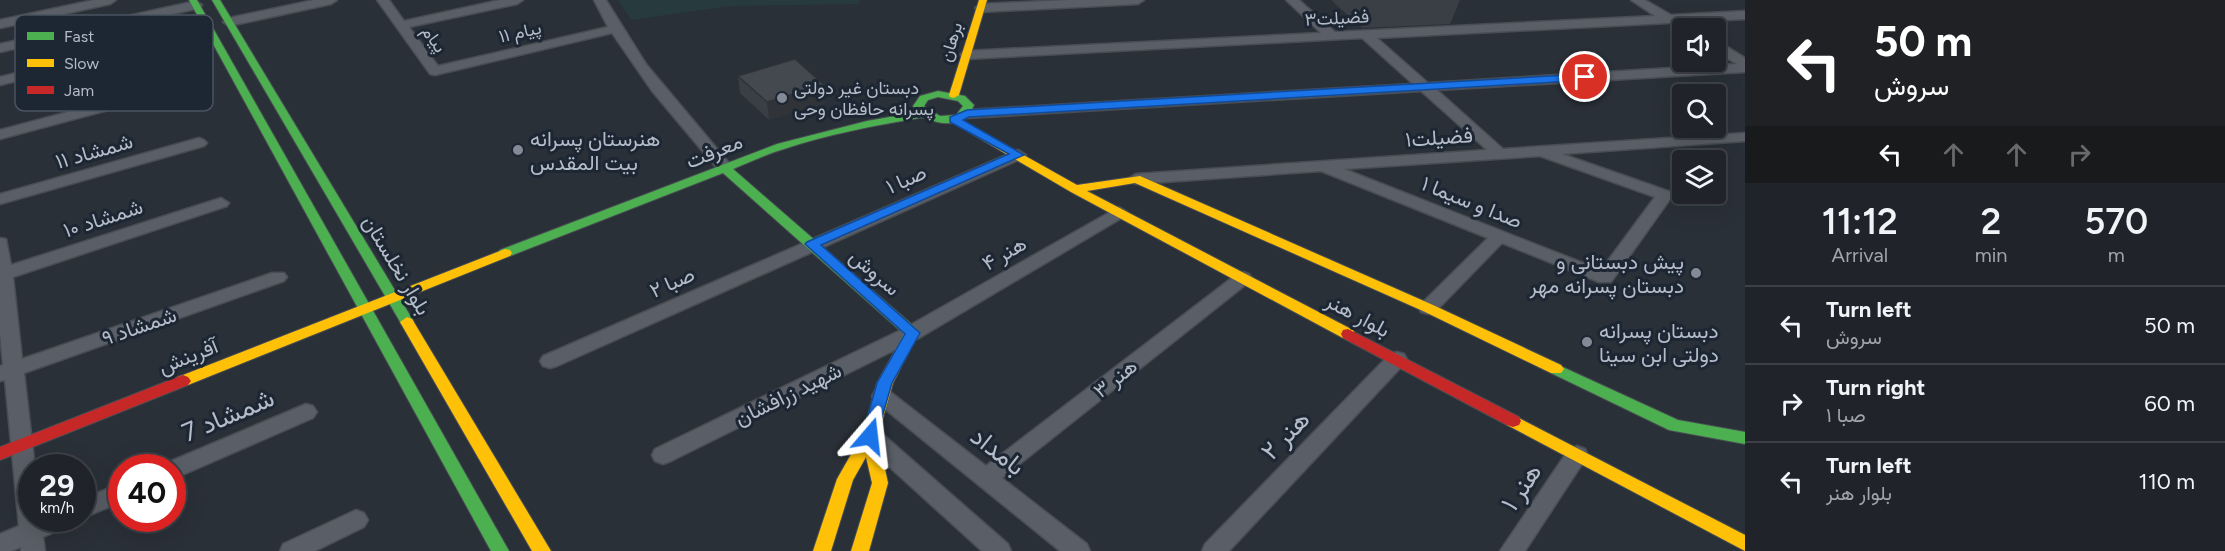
<!DOCTYPE html>
<meta charset="utf-8">
<style>
body{margin:0;font-family:Figtree,Vazirmatn,sans-serif;background:#282c32;color:#f1f3f6;height:100vh;display:flex;flex-direction:column;font-size:22px;white-space:nowrap}
*{box-sizing:border-box;margin:0}
p{font-size:20px;color:#a2a4a8}
.icon{flex:none;width:33px;height:33px;fill:none;stroke:currentColor;stroke-width:2;stroke-linecap:round;stroke-linejoin:round}
.map{position:relative;flex:1;overflow:hidden}
.side{display:flex;flex-direction:column;background:#20242a;width:480px}
.side>*{flex:none}
.guide{background:#202124;color:#fff;overflow:hidden}
.tools{position:absolute;left:1672px;top:18px;display:grid;gap:12px}
.tools a{display:grid;place-items:center;width:54px;height:54px;border-radius:6px;background:#20242a;box-shadow:0 6px 24px #0002,0 0 0 2px #3d4147;font-size:30px}
.speed{position:absolute;left:18px;top:454px;display:flex;gap:12px;font-size:30px;font-weight:700;text-align:center}
.speed>*{display:grid;place-content:center;width:78px;height:78px;border-radius:50%;background:#20242a;box-shadow:0 6px 24px #0002,0 0 0 2px #3d4147;line-height:1}
.speed small{font-size:15px;font-weight:400}
.speed .limit{border:9px solid #d22;background:#fff;color:#111}
.pin{position:absolute;display:grid;place-items:center;width:51px;height:51px;color:#fff;margin:-26px;border:3px solid #fff;border-radius:50%;box-shadow:0 2px 6px #0007}
.me{position:absolute;width:66px;margin:-33px;rotate:17deg;stroke-linejoin:round;filter:drop-shadow(0 0 4px #0008)}
.turn{display:flex;align-items:center;gap:21px;height:126px;padding:0 30px;font-size:27px}
.turn .icon{width:78px;height:78px;stroke-width:2.5}
.turn b{display:block;font-size:42px;line-height:51px}
.lanes{display:flex;align-items:center;height:57px;padding:0 30px;background:#0003;justify-content:center;gap:30px;direction:ltr}
.lanes .off{opacity:.35}
.eta{display:flex;justify-content:space-evenly;align-items:center;height:102px;text-align:center}
.eta b{font-size:36px;font-weight:600;line-height:42px}
ul{padding:0;list-style:none}
li{display:flex;align-items:center;gap:18px;height:78px;padding:0 30px;border-top:2px solid #3d4147}
li div{flex:1}
li b{display:block;font-size:22px}
li em{font-style:normal}
main{display:flex;flex:1;min-height:0}
.map>svg:first-child{display:block}
.green{fill:#273a3e}
.lines{fill:none;stroke-linecap:round;stroke-linejoin:round}
.street-casing{stroke:#484c53;stroke-width:3}
.fast-casing{stroke:#484c53;stroke-width:2}
.slow-casing{stroke:#484c53;stroke-width:2}
.jam-casing{stroke:#484c53;stroke-width:2}
.street{fill:#5a5e66;fill-rule:evenodd}
.fast{fill:#4caf50;fill-rule:evenodd}
.slow{fill:#ffc107;fill-rule:evenodd}
.jam{fill:#c62828;fill-rule:evenodd}
.wall{fill:#3a3f45}
.shaded-wall{fill:#303338}
.building{fill:#444950;stroke:#303338;stroke-width:1.5}
.route{fill:#1a73e8;stroke:#114b97;stroke-width:1.5}
.poi-dot{fill:#848b96;stroke:#1d2633;stroke-width:2}
.labels{text-anchor:middle;dominant-baseline:central;stroke-width:6;stroke-linejoin:round;paint-order:stroke}
.far-street-label{font-size:18px;fill:#b4bcc9;stroke:#1d2633}
.far-poi-label{font-size:18px;fill:#b4bcc9;stroke:#1d2633;text-anchor:start}
.street-label{font-size:21px;fill:#b4bcc9;stroke:#1d2633}
.poi-label{font-size:21px;fill:#b4bcc9;stroke:#1d2633;text-anchor:start}
.near-street-label{font-size:26px;fill:#b4bcc9;stroke:#1d2633}
.key{fill:#1d2633;stroke:#4a5360;stroke-width:1.5}
.key-label{font-size:16px;fill:#b4bcc9}
</style>
<main>
<div class="map">
<svg width="1745" height="551" viewBox="0 0 1745 551">
<rect width="100%" height="100%" fill="#2a3038"/>
<!-- green -->
<path class="green" d="M618 0H860L858 4 730 6 631 20Z"/>
<g class="lines">
<defs>
<g id="street">
<path d="M94 0H116L110 4 0 28V20Z"/>
<path d="M314 0H337L331 4 229 26 223 22 229 18Z"/>
<path d="M377 0H389L404 21 500 0H523L517 4 409 27 438 66 608 27 594 0H606L646 64 734 169 726 174 720 172 652 91 612 33 435 75 430 74Z"/>
<path d="M1068 0H1144L1138 4 981 12 975 8 981 4Z"/>
<path d="M1286 0H1299L1335 32 1655 16 1631 0H1645L1671 15 1745 11V19L1377 38 1428 83 1737 64 1716 52V42L1721 43 1745 58V72L1437 90 1503 149 1745 133V141L1562 154 1671 192 1673 195 1611 282H1599L1502 243 1435 312 1428 314 1421 312 1419 308 1421 304 1488 238 1321 171 1136 184 1128 179 1136 174 1487 150 1421 91 967 118 960 114 967 110 1413 84 1362 38 966 59 959 55 966 51 1321 33ZM1540 156 1655 197 1601 270 1344 169Z"/>
<path d="M196 1 202 5 200 8 0 52V44Z"/>
<path d="M148 41 154 45 153 48 0 85V77Z"/>
<path d="M170 85 177 89 175 92 0 139V130Z"/>
<path d="M199 138 204 140 207 143 204 146 0 204V194Z"/>
<path d="M1018 150 1026 155 1023 158 557 366 550 368 543 366 540 361 543 356Z"/>
<path d="M221 198 229 203 227 206 13 277 22 359 272 273H284L287 277 284 281 24 373 35 468H32V519H72L68 526 43 537 45 551H21V547L11 551H0V534L19 526 5 380 0 381V366L3 365 0 333V238L6 239 11 265Z"/>
<path d="M1119 207 1127 212 1125 216 919 338 671 461 663 464 655 461 652 455 655 449 905 328Z"/>
<path d="M1243 272 1249 274 1252 278 1249 282 1002 478 1087 544 1090 551H1060L875 401 872 396 875 391 882 388 889 391 986 466 1237 274Z"/>
<path d="M1397 352 1404 354 1407 359 1404 364 1229 551H1202L1205 544 1390 354Z"/>
<path d="M306 404 313 406 317 412 313 418 180 476 172 479V468H162L164 464Z"/>
<path d="M871 429 879 431 1008 544 1011 551H982L863 443 860 437 863 431Z"/>
<path d="M1577 446 1585 449 1588 455 1525 551H1500L1569 449Z"/>
<path d="M122 483V502L82 518V499Z"/>
<path d="M356 510 364 513 368 520 364 527 315 551H280L283 544Z"/>
</g>
<g id="fast">
<path d="M189 0H197L509 551H491Z"/>
<path d="M212 0H220L414 322 412 325H402Z"/>
<path d="M938 91 965 96 974 105C967 121 954 126 937 122 930 120 926 117 919 118 874 126 828 134 784 149 767 154 750 162 733 169L917 329 919 333 906 357H896L894 353 904 334 723 173 510 256H500L498 253 500 250 777 144 867 121 918 112 913 106 920 96ZM938 97 958 101 963 106 956 115 940 116 924 106 928 100Z"/>
<path d="M1556 364 1678 420 1745 432V444L1669 430 1551 373 1548 369 1551 365Z"/>
</g>
<g id="slow">
<path d="M979 0H987L959 95 954 98 950 97 949 95Z"/>
<path d="M954 116 1077 185 1140 176 1433 305 1561 365 1564 369 1561 373H1551L1423 311 1135 183 1087 191 1353 330 1355 334 1353 338H1343L1071 192 950 121V117Z"/>
<path d="M505 249 510 250 512 253 510 256 188 385H178L175 381 178 377Z"/>
<path d="M407 317 412 319 551 551H532L400 322Z"/>
<path d="M901 348 906 349 908 353 893 383 878 436 888 483 869 551H851L872 483 866 457 853 480 831 551H813L837 479 862 435 877 383 896 349Z"/>
<path d="M1513 415 1745 535V551L1507 425 1505 421 1507 417Z"/>
</g>
<g id="jam">
<path d="M1348 329 1519 417 1521 421 1519 425 1513 427 1507 425 1343 338 1341 334 1343 330Z"/>
<path d="M183 375 188 377 191 381 188 385 0 460V447Z"/>
</g>
</defs>
<!-- street casing -->
<use href="#street" class="street-casing"/>
<!-- fast casing -->
<use href="#fast" class="fast-casing"/>
<!-- slow casing -->
<use href="#slow" class="slow-casing"/>
<!-- jam casing -->
<use href="#jam" class="jam-casing"/>
<!-- street -->
<use href="#street" class="street"/>
<!-- fast -->
<use href="#fast" class="fast"/>
<!-- slow -->
<use href="#slow" class="slow"/>
<!-- jam -->
<use href="#jam" class="jam"/>
</g>
<!-- wall -->
<g class="wall">
<path d="M1331 0H1460L1450 24 1362 28Z"/>
<path d="M738 76 825 103 769 120 740 93Z"/>
</g>
<!-- shaded-wall -->
<path class="shaded-wall" d="M824 85 825 103 769 120 767 102Z"/>
<!-- building -->
<path class="building" d="M795 59 824 85 767 102 738 76Z"/>
<!-- route -->
<path class="route" d="M1585 74 1590 77 1589 80 969 117 963 120 1024 155 821 245 920 333 892 383 875 441 870 442 864 441 862 436 877 383 905 334 805 244 807 242 1009 154 950 122V117L967 110Z"/>
<!-- markers -->
<g class="poi-dot">
<circle cx="782" cy="98" r="6"/>
<circle cx="518" cy="150" r="6"/>
<circle cx="1696" cy="273" r="6"/>
<circle cx="1587" cy="342" r="6"/>
</g>
<g class="labels">
<!-- far-street labels -->
<g class="far-street-label">
<text transform="translate(1337 18) rotate(-3)">فضیلت۳</text>
<text transform="translate(520 32) rotate(-13)">پیام ۱۱</text>
<text transform="translate(434 39) rotate(54)">پیام</text>
<text transform="translate(951 42) rotate(-73)">برهان</text>
</g>
<!-- far-poi labels -->
<g class="far-poi-label">
<text x="794" y="88">دبستان غیر دولتی<tspan x="794" dy="21">پسرانه حافظان وحی</tspan></text>
</g>
<!-- street labels -->
<g class="street-label">
<text transform="translate(1439 137) rotate(-4)">فضیلت۱</text>
<text transform="translate(94 151) rotate(-16)">شمشاد ۱۱</text>
<text transform="translate(714 151) rotate(-22)">معرفت</text>
<text transform="translate(906 179) rotate(-24)">صبا ۱</text>
<text transform="translate(1472 202) rotate(22)">صدا و سیما ۱</text>
<text transform="translate(103 218) rotate(-18)">شمشاد ۱۰</text>
<text transform="translate(1004 253) rotate(-30)">هنر ۴</text>
<text transform="translate(397 265) rotate(59)">بلوار نخلستان</text>
<text transform="translate(875 272) rotate(41)">سروش</text>
<text transform="translate(672 282) rotate(-24)">صبا ۲</text>
<text transform="translate(1358 315) rotate(28)">بلوار هنر</text>
<text transform="translate(139 326) rotate(-19)">شمشاد ۹</text>
<text transform="translate(188 356) rotate(-22)">آفرینش</text>
<text transform="translate(1115 378) rotate(-38)">هنر ۳</text>
<text transform="translate(788 394) rotate(-26)">شهید زرافشان</text>
</g>
<!-- poi labels -->
<g class="poi-label">
<text x="530" y="138">هنرستان پسرانه<tspan x="530" dy="24">بیت المقدس</tspan></text>
<text x="1684" y="261" text-anchor="end">پیش دبستانی و<tspan x="1684" dy="24">دبستان پسرانه مهر</tspan></text>
<text x="1599" y="330">دبستان پسرانه<tspan x="1599" dy="24">دولتی ابن سینا</tspan></text>
</g>
<!-- near-street labels -->
<g class="near-street-label">
<text transform="translate(228 415) rotate(-23)">شمشاد 7</text>
<text transform="translate(1285 435) rotate(-46)">هنر ۲</text>
<text transform="translate(998 451) rotate(38)">بامداد</text>
<text transform="translate(1521 487) rotate(-56)">هنر ۱</text>
</g>
</g>
<!-- legend -->
<rect x="15" y="15" width="198" height="96" rx="9" class="key"/>
<rect x="27" y="32" width="27" height="8" fill="#4caf50"/>
<rect x="27" y="59" width="27" height="8" fill="#ffc107"/>
<rect x="27" y="86" width="27" height="8" fill="#c62828"/>
<g class="key-label">
<text x="64" y="42">Fast</text>
<text x="64" y="69">Slow</text>
<text x="64" y="96">Jam</text>
</g>
</svg>
<div class="tools">
<a><svg class="icon" aria-label="sound" viewBox="0 0 24 24"><path d="M4 9h4l5-4v14l-5-4H4zM17 9q2 3 0 6"/></svg></a>
<a><svg class="icon" aria-label="search" viewBox="0 0 24 24"><circle cx="10" cy="10" r="6"/><path d="M15 15l6 6"/></svg></a>
<a><svg class="icon" aria-label="layers" viewBox="0 0 24 24"><path d="M12 4l9 5-9 5-9-5zM3 14l9 5 9-5"/></svg></a>
</div>
<div class="speed"><div>29<small>km/h</small></div><div class="limit">40</div></div>
<div class="pin" style="left:1585px;top:77px;background:#d93025"><svg class="icon" aria-label="arrive" viewBox="0 0 24 24"><path d="M6 21V4h12l-3 4 3 4H6"/></svg></div>
<svg class="me" style="left:870px;top:436px" viewBox="-20 -20 40 40"><path d="M0-17L14 15 0 8-14 15z" fill="#1a73e8" stroke="#fff" stroke-width="4"/></svg>
</div>
<section class="side">
<div class="guide">
<div class="turn"><svg class="icon" aria-label="left" viewBox="0 0 24 24"><path d="M17 20v-9H6M10 6l-5 5 5 5"/></svg><div><b>50 m</b>سروش</div></div>
<div class="lanes"><svg class="icon" aria-label="left" viewBox="0 0 24 24"><path d="M17 20v-9H6M10 6l-5 5 5 5"/></svg><svg class="icon off" aria-label="ahead" viewBox="0 0 24 24"><path d="M12 20V5M6 11l6-6 6 6"/></svg><svg class="icon off" aria-label="ahead" viewBox="0 0 24 24"><path d="M12 20V5M6 11l6-6 6 6"/></svg><svg class="icon off" aria-label="right" viewBox="0 0 24 24"><path d="M7 20v-9h11M14 6l5 5-5 5"/></svg></div>
</div>
<div class="eta">
<div><b>11:12</b><p>Arrival</p></div>
<div><b>2</b><p>min</p></div>
<div><b>570</b><p>m</p></div>
</div>
<ul>
<li><svg class="icon" aria-label="left" viewBox="0 0 24 24"><path d="M17 20v-9H6M10 6l-5 5 5 5"/></svg><div><b>Turn left</b><p>سروش</p></div><em>50 m</em></li>
<li><svg class="icon" aria-label="right" viewBox="0 0 24 24"><path d="M7 20v-9h11M14 6l5 5-5 5"/></svg><div><b>Turn right</b><p>صبا ۱</p></div><em>60 m</em></li>
<li><svg class="icon" aria-label="left" viewBox="0 0 24 24"><path d="M17 20v-9H6M10 6l-5 5 5 5"/></svg><div><b>Turn left</b><p>بلوار هنر</p></div><em>110 m</em></li>
</ul>
</section>
</main>
